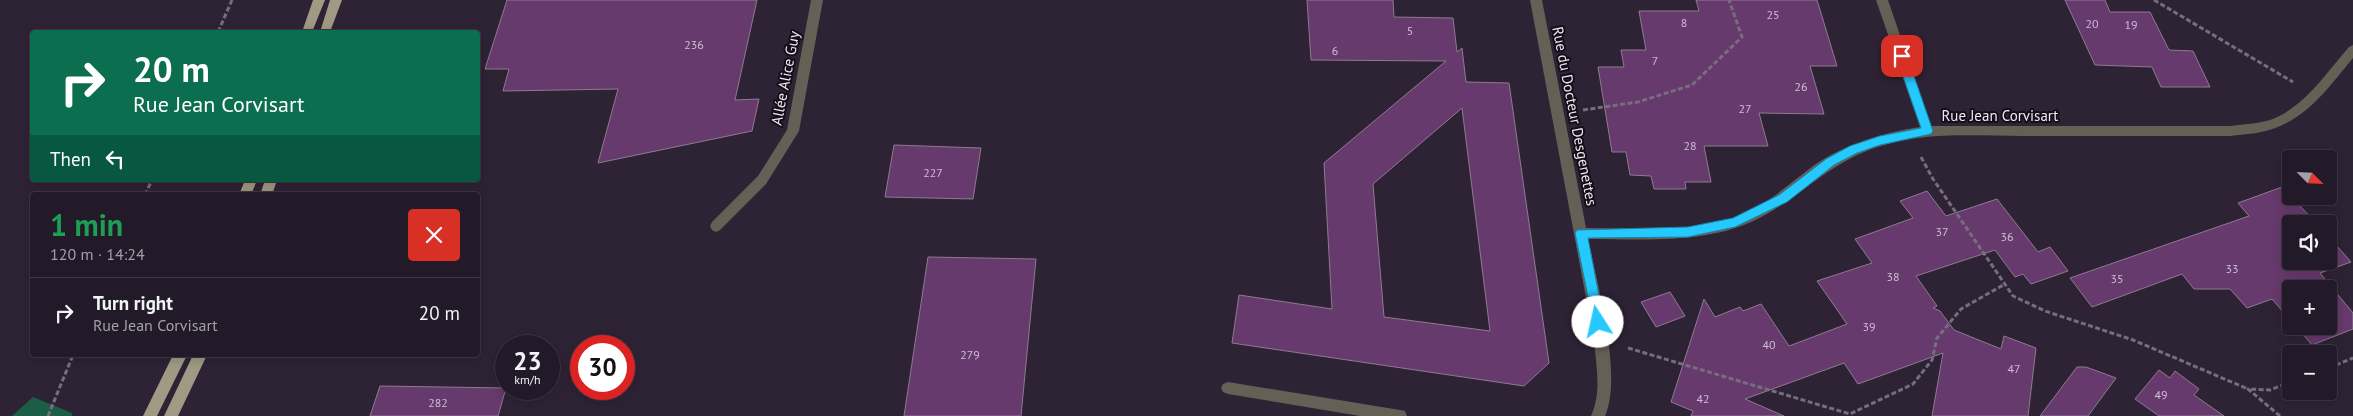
<!DOCTYPE html>
<meta charset="utf-8">
<style>
body{margin:0;font-family:"PT Sans",sans-serif;background:#2a2330;color:#f1f3f6;height:100vh;display:flex;flex-direction:column;font-size:19px;white-space:nowrap}
*{box-sizing:border-box;margin:0}
p{font-size:16px;color:#a2a1a8}
.icon{flex:none;width:28px;height:28px;fill:none;stroke:currentColor;stroke-width:2;stroke-linecap:round;stroke-linejoin:round}
.map{position:relative;flex:1;overflow:hidden}
.panel{position:absolute;left:30px;top:192px;width:450px;height:165px;display:flex;flex-direction:column;background:#221a28;border-radius:5px;box-shadow:0 2px 12px #0003,0 0 0 1px #3f3845}
.panel>*{flex:none}
.top-card{position:absolute;left:30px;top:30px;width:450px;height:152px;border-radius:5px;box-shadow:0 2px 12px #0003,0 0 0 1px #3f3845;background:#0b6e4f;color:#fff;overflow:hidden}
.needle{width:32px;rotate:114deg}
.fabs{position:absolute;left:2282px;top:150px;display:grid;gap:10px}
.fabs a{display:grid;place-items:center;width:55px;height:55px;border-radius:5px;background:#221a28;box-shadow:0 2px 12px #0003,0 0 0 1px #3f3845;font-size:25px}
.speed{position:absolute;left:495px;top:335px;display:flex;gap:10px;font-size:25px;font-weight:700;text-align:center}
.speed>*{display:grid;place-content:center;width:65px;height:65px;border-radius:50%;background:#221a28;box-shadow:0 2px 12px #0003,0 0 0 1px #3f3845;line-height:1}
.speed small{font-size:12px;font-weight:400}
.speed .limit{border:8px solid #d22;background:#fff;color:#111}
.pin{position:absolute;display:grid;place-items:center;width:42px;height:42px;color:#fff;margin:-21px;border-radius:10px;box-shadow:0 2px 8px #0006}
.me{position:absolute;width:55px;margin:-28px;rotate:350deg;stroke-linejoin:round;filter:drop-shadow(0 0 4px #0008)}
.turn{display:flex;align-items:center;gap:18px;height:105px;padding:0 20px;font-size:22px}
.turn .icon{width:65px;height:65px;stroke-width:2.5}
.turn b{display:block;font-size:35px;line-height:42px}
.then{display:flex;align-items:center;height:48px;padding:0 20px;background:#0003;gap:10px;font-size:19px}
.round{display:grid;place-items:center;flex:none;width:52px;height:52px;border-radius:5px;background:#2a2330}
.head{display:flex;align-items:center;justify-content:space-between;height:85px;padding:0 20px}
h1{font-size:30px;font-weight:800;line-height:38px;color:#1e9e55}
ul{padding:0;list-style:none}
li{display:flex;align-items:center;gap:15px;height:70px;padding:0 20px;border-top:1px solid #3f3845}
li div{flex:1}
li b{display:block;font-size:19px}
li em{font-style:normal}
.map>svg:first-child{display:block}
.forest{fill:#1b5d45}
.building{fill:#673a6d;stroke:#8d7b90;fill-rule:evenodd}
.lines{fill:none;stroke-linecap:round;stroke-linejoin:round}
.path{stroke:#776e7d;stroke-width:3;stroke-dasharray:5 2.5;stroke-linecap:butt}
.street{fill:#646056;fill-rule:evenodd}
.primary{fill:#a09983;fill-rule:evenodd}
.route{fill:#25c9fe;stroke:#1883a5}
.labels{text-anchor:middle;dominant-baseline:central;stroke-width:4;stroke-linejoin:round;paint-order:stroke}
.number-label{font-size:12px;fill:#cebdd3}
.street-label{font-size:15px;fill:#f0e9f5;stroke:#130e17}
</style>
<div class="map">
<svg width="2353" height="416" viewBox="0 0 2353 416">
<rect width="100%" height="100%" fill="#2e2335"/>
<!-- forest -->
<path class="forest" d="M33 397 72 413V416H12Z"/>
<!-- building -->
<g class="building">
<path d="M507 0H757L735 100 759 99 752 131 598 163 618 89 503 91 509 69H485Z"/>
<path d="M1307 0H1393L1394 17 1453 18 1457 52 1462 48 1466 82 1509 83 1549 363 1524 386 1232 343 1239 295 1332 309 1324 163 1446 61 1311 60ZM1462 108 1490 331 1384 317 1373 184Z"/>
<path d="M1696 0H1817L1837 66H1810L1824 114 1759 113 1768 146H1704L1711 182H1685L1686 189H1654L1651 176 1630 175 1626 152H1612L1598 67H1624L1621 50H1646L1639 11H1699Z"/>
<path d="M2065 0H2105L2110 12H2150L2169 50 2193 51 2210 87H2161L2152 67 2095 65Z"/>
<path d="M894 145 981 148 973 199 885 197Z"/>
<path d="M2282 187 2317 224H2291V261H2329V237L2351 262 2320 273 2353 313V329L2312 345 2296 326H2329V289H2291V321L2272 299 2247 308 2230 289H2194L2182 274 2092 307 2070 278 2249 216 2238 203Z"/>
<path d="M1927 191 1946 216 1997 199 2038 252 2050 247 2068 271 2031 284 2023 274 2015 277 1995 250 1916 276 1937 306 1933 308 1940 311 1954 330 2001 349 2004 336 2036 348 2028 416H1932L1943 353 1858 384 1844 363 1745 399 1784 416H1691L1693 411 1671 402 1704 299 1715 317 1740 307 1743 311 1761 304 1789 346 1847 324 1817 281 1872 263 1855 239 1913 218 1900 201Z"/>
<path d="M928 257 1036 259 1021 416H904Z"/>
<path d="M1670 292 1685 316 1656 327 1641 302Z"/>
<path d="M2077 367H2086L2116 378 2088 416H2040Z"/>
<path d="M2159 370 2170 378 2175 371 2199 389 2194 395 2224 416H2159L2135 399Z"/>
<path d="M380 386 506 388 498 416H370Z"/>
</g>
<g class="lines">
<!-- path -->
<g class="path">
<path d="M2154 0 2293 82"/>
<path d="M218 32 232 0"/>
<path d="M1583 110 1638 102 1692 85 1742 37 1729 0"/>
<path d="M1921 157 1933 179 2013 296 2045 311 2133 340 2248 389"/>
<path d="M145 195 152 180"/>
<path d="M1628 348 1850 414 1913 384 1932 360 1937 338 1961 309 2005 284"/>
<path d="M2329 368 2353 358"/>
<path d="M48 416 73 355"/>
<path d="M2280 416 2248 389 2270 390 2291 382"/>
</g>
<!-- street -->
<g class="street">
<path d="M811 0H823L799 131 766 184 720 230 716 232 712 230 710 226 712 222 758 176 787 130Z"/>
<path d="M1530 0H1542L1586 228C1636 228 1693 234 1741 215 1768 204 1790 183 1813 166 1845 144 1882 133 1920 127L1876 0H1888L1931 126H2231C2244 124 2257 124 2270 120 2304 108 2326 73 2349 47L2353 45V58C2329 87 2307 119 2269 130 2257 134 2244 134 2231 136 2162 136 2093 136 2023 136 1978 136 1932 132 1888 144 1834 158 1811 189 1765 215 1713 245 1646 239 1588 239 1597 283 1623 376 1605 416H1591C1602 392 1596 366 1594 340Z"/>
<path d="M1228 382 1400 410 1405 411 1407 416H1360L1228 394 1223 392 1221 388 1223 384Z"/>
</g>
<!-- primary -->
<g class="primary">
<path d="M313 0H325L312 32H302Z"/>
<path d="M330 0H342L330 32H320Z"/>
<path d="M245 180H257L251 195H239Z"/>
<path d="M265 180H277L272 195H260Z"/>
<path d="M173 355H187L157 416H143Z"/>
<path d="M193 355H207L178 416H164Z"/>
</g>
</g>
<!-- route -->
<path class="route" d="M1902 52 1907 56 1933 131 1931 134 1880 145 1857 153 1834 165 1787 202 1735 227 1688 237 1588 238 1604 322 1602 326H1594L1575 233 1577 230 1688 227 1733 218 1779 195 1826 159 1850 146 1880 136 1921 128 1896 56Z"/>
<g class="labels">
<!-- number labels -->
<g class="number-label">
<text x="1773" y="14">25</text>
<text x="1684" y="22">8</text>
<text x="2092" y="23">20</text>
<text x="2131" y="24">19</text>
<text x="1410" y="30">5</text>
<text x="694" y="44">236</text>
<text x="1335" y="50">6</text>
<text x="1655" y="60">7</text>
<text x="1801" y="86">26</text>
<text x="1745" y="108">27</text>
<text x="1690" y="145">28</text>
<text x="933" y="172">227</text>
<text x="1942" y="231">37</text>
<text x="2007" y="236">36</text>
<text x="2232" y="268">33</text>
<text x="1893" y="276">38</text>
<text x="2117" y="278">35</text>
<text x="1869" y="326">39</text>
<text x="1769" y="344">40</text>
<text x="970" y="354">279</text>
<text x="2014" y="368">47</text>
<text x="2161" y="394">49</text>
<text x="1703" y="398">42</text>
<text x="438" y="402">282</text>
</g>
<!-- street labels -->
<g class="street-label">
<text transform="translate(785 78) rotate(-79)">Allée Alice Guy</text>
<text x="2000" y="115">Rue Jean Corvisart</text>
<text transform="translate(1575 116) rotate(79)">Rue du Docteur Desgenettes</text>
</g>
</g>
</svg>
<div class="fabs">
<a><svg class="needle" viewBox="-14 -14 28 28"><path d="M0-13l5 13h-10z" fill="#e53935"/><path d="M0 13l5-13h-10z" fill="#a2a1a8"/></svg></a>
<a><svg class="icon" aria-label="sound" viewBox="0 0 24 24"><path d="M4 9h4l5-4v14l-5-4H4zM17 9q2 3 0 6"/></svg></a>
<a>+</a>
<a>−</a>
</div>
<div class="speed"><div>23<small>km/h</small></div><div class="limit">30</div></div>
<div class="pin" style="left:1902px;top:56px;background:#d93025"><svg class="icon" aria-label="arrive" viewBox="0 0 24 24"><path d="M6 21V4h12l-3 4 3 4H6"/></svg></div>
<svg class="me" style="left:1598px;top:322px" viewBox="-20 -20 40 40"><circle r="19" fill="#fff"/><path d="M0-13L10 11 0 6-10 11z" fill="#25c9fe"/></svg>
<div class="top-card">
<div class="turn"><svg class="icon" aria-label="right" viewBox="0 0 24 24"><path d="M7 20v-9h11M14 6l5 5-5 5"/></svg><div><b>20 m</b>Rue Jean Corvisart</div></div>
<div class="then">Then<svg class="icon" aria-label="left" viewBox="0 0 24 24"><path d="M17 20v-9H6M10 6l-5 5 5 5"/></svg></div>
</div>
<section class="panel">
<div class="head"><div><h1>1 min</h1><p>120 m · 14:24</p></div><a class="round" style="background:#d93025;color:#fff"><svg class="icon" aria-label="close" viewBox="0 0 24 24"><path d="M6 6l12 12M18 6L6 18"/></svg></a></div>
<ul>
<li><svg class="icon" aria-label="right" viewBox="0 0 24 24"><path d="M7 20v-9h11M14 6l5 5-5 5"/></svg><div><b>Turn right</b><p>Rue Jean Corvisart</p></div><em>20 m</em></li>
</ul>
</section>
</div>
